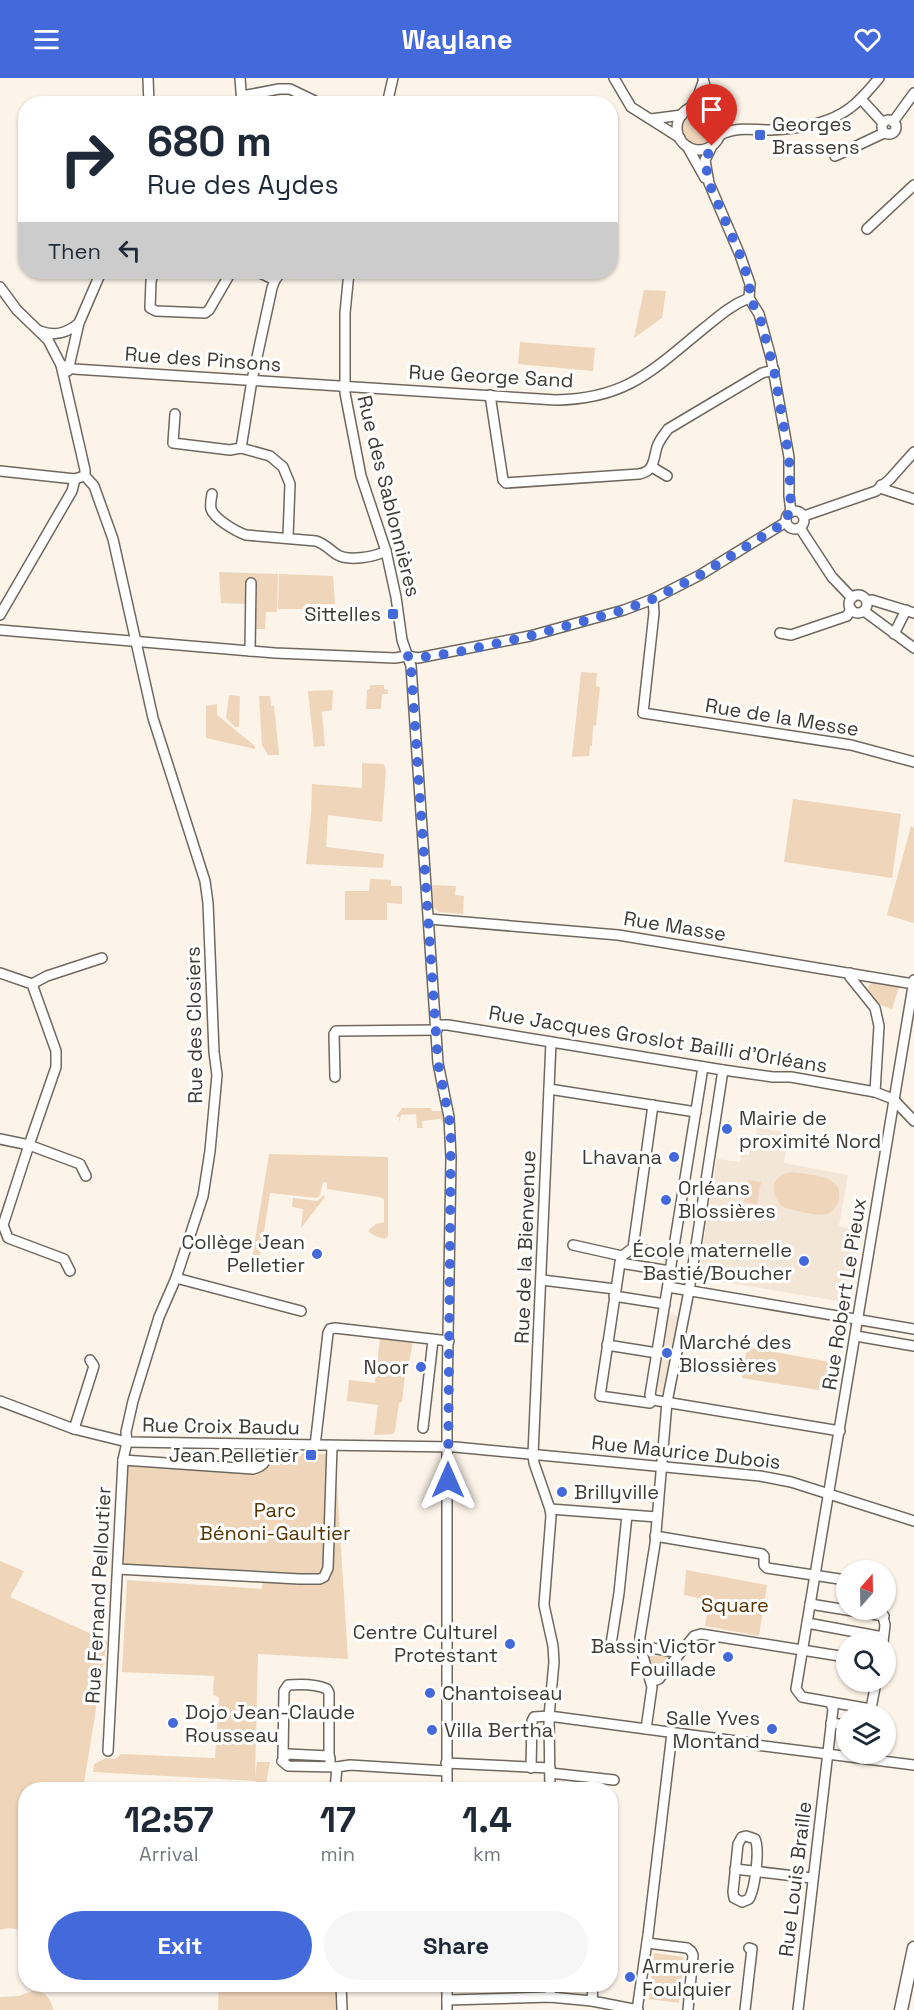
<!DOCTYPE html>
<meta charset="utf-8">
<style>
body{margin:0;font-family:"Space Grotesk",sans-serif;background:#f6f6f7;color:#1f2937;height:100vh;display:flex;flex-direction:column;font-size:22px;white-space:nowrap}
*{box-sizing:border-box;margin:0}
p{font-size:20px;color:#747a83}
.icon{flex:none;width:33px;height:33px;fill:none;stroke:currentColor;stroke-width:2;stroke-linecap:round;stroke-linejoin:round}
.map{position:relative;flex:1;overflow:hidden}
.sheet{position:absolute;left:18px;top:1704px;width:600px;height:210px;display:flex;flex-direction:column;background:#fff;border-radius:24px;box-shadow:0 2px 4px #0004}
.sheet>*{flex:none}
.hud{position:absolute;left:18px;top:18px;width:600px;height:183px;border-radius:24px;box-shadow:0 2px 4px #0004;background:#fff;color:#1f2937;overflow:hidden}
.needle{width:39px;rotate:20deg}
.tools{position:absolute;left:836px;top:1482px;display:grid;gap:12px}
.tools a{display:grid;place-items:center;width:60px;height:60px;border-radius:50%;background:#fff;box-shadow:0 2px 4px #0004;font-size:30px}
.pin{position:absolute;display:grid;place-items:center;width:51px;height:51px;color:#fff;margin:-62px -26px;border-radius:50% 50% 50% 0;rotate:-45deg;box-shadow:0 0 6px #0007}
.pin .icon{rotate:45deg}
.me{position:absolute;width:66px;margin:-33px;rotate:0deg;stroke-linejoin:round;filter:drop-shadow(0 0 4px #0008)}
.turn{display:flex;align-items:center;gap:21px;height:126px;padding:0 30px;font-size:27px}
.turn .icon{width:78px;height:78px;stroke-width:2.5}
.turn b{display:block;font-size:42px;line-height:51px}
.then{display:flex;align-items:center;height:57px;padding:0 30px;background:#0003;gap:12px;font-size:22px}
.eta{display:flex;justify-content:space-evenly;align-items:center;height:102px;text-align:center}
.eta b{font-size:36px;font-weight:800;line-height:42px}
.cta{display:flex;gap:12px;margin-top:auto;padding:12px 30px}
.cta a{flex:1;height:69px;border-radius:36px;background:#4469db;color:#fff;font-size:24px;font-weight:800;line-height:69px;text-align:center}
.cta a+a{background:#f6f6f7;color:#1f2937}
header{display:flex;justify-content:space-between;align-items:center;height:78px;padding:0 30px;background:#4469db;color:#fff;font-size:27px;font-weight:800}
.map>svg:first-child{display:block}
.built{fill:#f3e6d6}
.green{fill:#efd6bb}
.lines{fill:none;stroke-linecap:round;stroke-linejoin:round}
.minor-casing{stroke:#6f685f;stroke-width:12}
.major-casing{stroke:#6f685f;stroke-width:15}
.minor{stroke:#fff;stroke-width:9}
.major{stroke:#fff;stroke-width:12}
.route{stroke:#4469db;stroke-width:10;stroke-dasharray:0 18}
.poi-dot{fill:#4469db;stroke:#fff;stroke-width:2}
.labels{text-anchor:middle;dominant-baseline:central;stroke-width:6;stroke-linejoin:round;paint-order:stroke}
.poi-label{font-size:20px;fill:#3e3a36;stroke:#fff;text-anchor:start}
.street-label{font-size:20px;fill:#3e3a36;stroke:#fff}
.park-label{font-size:20px;fill:#573602;stroke:#fff}
</style>
<header><svg class="icon" aria-label="menu" viewBox="0 0 24 24"><path d="M4 6h16M4 12h16M4 18h16"/></svg>Waylane<svg class="icon" aria-label="heart" viewBox="0 0 24 24"><path d="M12 20l-8-8c-3-5 5-10 8-4 3-6 11-1 8 4z"/></svg></header>
<div class="map">
<svg width="914" height="1932" viewBox="0 0 914 1932">
<rect width="100%" height="100%" fill="#fcf3e9"/>
<!-- built -->
<g class="built">
<path d="M757 1050 789 1055 784 1085 848 1097 839 1148 857 1152 844 1224 699 1200 703 1170 713 1171 703 1169 717 1081 740 1084 741 1076 749 1077 752 1057 756 1058Z"/>
<path d="M669 1236 679 1238 665 1315 655 1313Z"/>
</g>
<!-- green -->
<g class="green">
<circle cx="699" cy="50" r="18"/>
<path d="M644 212 666 213 662 240 634 260Z"/>
<path d="M520 264 595 270 593 293 518 286Z"/>
<path d="M219 494 278 496 277 534H266L265 551H253L246 526 221 525Z"/>
<path d="M279 496 333 498 335 526H305V531H278Z"/>
<path d="M581 594 597 595 596 608 600 609 596 647 593 648 592 668H590L589 678 572 679Z"/>
<path d="M370 607H384V611L388 612V616H382L381 631H366L367 612 370 611Z"/>
<path d="M333 612 332 632 322 634 325 668 314 669 308 613Z"/>
<path d="M229 617 240 618 239 649H235L226 640Z"/>
<path d="M259 618H270L271 628H274L279 677H268L262 667Z"/>
<path d="M217 626V637L255 668V671L206 660V628Z"/>
<path d="M362 685 384 686 386 693 382 744 328 737 326 769 384 776 383 790 306 786 311 736 312 706 362 710Z"/>
<path d="M793 721 901 736 892 800 784 784Z"/>
<path d="M911 748 914 750V845L887 837Z"/>
<path d="M370 801 391 802V808H402V826L387 825V842H345V813H369Z"/>
<path d="M432 807 456 808 455 817 464 818 463 836 439 834 434 830Z"/>
<path d="M873 903 897 907 899 909 892 931C880 927 868 923 868 909Z"/>
<path d="M402 1030H431L432 1033H443L445 1046 440 1041 422 1043 423 1050H417L416 1036 401 1037 399 1044V1039H396Z"/>
<path d="M269 1076 388 1079V1158L385 1161 375 1158 368 1153 376 1146 384 1144V1121L379 1119 327 1111V1105L323 1104 320 1117 317 1120 270 1115 260 1179 251 1187Z"/>
<path d="M792 1094C808 1097 844 1096 839 1121 838 1127 833 1134 827 1136 818 1139 795 1132 785 1130 774 1123 768 1105 782 1097 785 1095 788 1095 792 1094Z"/>
<path d="M748 1102 761 1104 757 1126 744 1124Z"/>
<path d="M324 1117 325 1119 301 1150 303 1131 292 1129 293 1120 317 1123Z"/>
<path d="M380 1259 413 1263 407 1297H405L402 1324 399 1325 395 1353 393 1356 374 1357 378 1327 347 1323 349 1302 375 1305Z"/>
<path d="M747 1269 830 1284 825 1313 742 1300Z"/>
<path d="M273 1375 325 1376 329 1383 324 1487 321 1495 318 1497 127 1487 124 1484 123 1477 127 1384 259 1395C268 1392 271 1385 273 1375Z"/>
<path d="M337 1407 348 1581 258 1576 255 1700 257 1684H270L266 1706 272 1707 271 1711H256V1703L93 1694 94 1686 106 1680 115 1681 121 1676 215 1680 219 1619 213 1617 214 1598 122 1594 127 1502 262 1511 263 1501 325 1502 330 1499 333 1478Z"/>
<path d="M0 1483 24 1493 10 1519 107 1563 83 1711 26 1712 25 1855C17 1850 9 1849 0 1852Z"/>
<path d="M686 1492 767 1507 759 1558 705 1548 709 1522 684 1517Z"/>
<path d="M649 1577 669 1579 655 1596 648 1579Z"/>
<path d="M654 1875 684 1879 679 1925 649 1921Z"/>
<path d="M219 1907H334L336 1932H218Z"/>
<path d="M35 1912C46 1914 51 1921 53 1932H0V1919L19 1918Z"/>
</g>
<g class="lines">
<defs>
<g id="minor">
<path d="M148 0 149 26"/>
<path d="M240 0 242 26"/>
<path d="M614 0 631 29 680 60"/>
<path d="M703 0 708 19 714 34"/>
<path d="M242 18 279 11H290L321 26"/>
<path d="M861 21 883 45"/>
<path d="M387 26 393 0"/>
<circle cx="699" cy="50" r="22"/>
<path d="M690 30 698 18 703 4"/>
<path d="M651 41 682 37"/>
<circle cx="889" cy="49" r="7"/>
<path d="M893 44 914 15"/>
<path d="M720 57C737 48 752 52 770 52 796 51 829 46 850 30 861 22 870 11 879 0"/>
<path d="M687 68 705 100"/>
<path d="M712 68 705 82 709 105 740 177 750 206 749 220 759 236 771 280 789 379V418L791 434"/>
<path d="M835 78 884 55"/>
<path d="M867 151 914 107"/>
<path d="M154 194 151 203 150 230 156 233 205 235 209 232 231 194"/>
<path d="M258 194 275 202"/>
<path d="M349 194 345 235V315L361 398 386 473 396 519 402 562 411 588 438 985 449 1039 451 1080 447 1320V1712"/>
<path d="M0 209 17 232 48 262 61 287 85 392V398L94 408 113 461 153 640 205 803 208 825 214 974 217 997 210 1073 203 1118 176 1200 159 1239 133 1323 126 1354 127 1364 123 1382 108 1673"/>
<path d="M40 253C55 259 67 255 79 245"/>
<path d="M61 287 74 291 556 322C626 321 652 293 703 251 718 239 731 227 749 220"/>
<path d="M68 293 79 245 101 194"/>
<path d="M490 317 503 402 506 405 639 396C655 393 653 382 657 369 659 362 664 357 668 351L762 295 774 292"/>
<path d="M175 336 173 365 230 372 241 370 270 378 283 389 290 406 288 459"/>
<path d="M241 370 252 302 272 210 275 202 281 194"/>
<path d="M652 389 667 398"/>
<path d="M0 393 75 401 81 399"/>
<path d="M881 407 883 411 914 421"/>
<path d="M212 416C211 421 210 426 211 431 214 441 237 454 246 457L316 463C325 466 329 471 336 476 348 484 374 479 386 473"/>
<circle cx="795" cy="442" r="9"/>
<path d="M804 438 876 413 890 401 914 374"/>
<path d="M800 450 832 499 852 520"/>
<circle cx="858" cy="526" r="9"/>
<path d="M653 521 654 535 643 635 851 667 914 684"/>
<path d="M867 523 872 522 914 535"/>
<path d="M864 533 914 570"/>
<path d="M0 537 72 413 75 401"/>
<path d="M0 552 275 575 395 580 407 578 418 580 530 558 624 532 653 521 700 497 786 444"/>
<path d="M780 555 791 557 847 538 851 531"/>
<path d="M894 556 906 532"/>
<path d="M250 573 251 505"/>
<path d="M429 841 618 857 914 906"/>
<path d="M0 895 32 906 56 973V989L29 1067 0 1061"/>
<path d="M850 895V899L875 930 879 948 875 1014"/>
<path d="M32 906 47 898 102 880"/>
<path d="M436 947H448L723 992 773 999H791L875 1014 893 1021 914 1043"/>
<path d="M335 999 334 956 336 953 437 952"/>
<path d="M549 1011 696 1034"/>
<path d="M653 1027 633 1170 622 1178 620 1185 600 1318 650 1325 653 1322 840 1353"/>
<path d="M573 1167 622 1178"/>
<path d="M633 1170 672 1177"/>
<path d="M620 1185 670 1193"/>
<path d="M70 1193 64 1181 8 1160 3 1147 29 1067 80 1086 86 1098"/>
<path d="M176 1200 301 1233"/>
<path d="M542 1202 615 1211"/>
<path d="M668 1209 914 1251"/>
<path d="M614 1218 665 1226"/>
<path d="M856 1258 914 1268"/>
<path d="M607 1267 657 1275"/>
<path d="M653 1322 650 1317 703 989"/>
<path d="M0 1323 74 1351 127 1364 455 1369 760 1398 791 1404 914 1443"/>
<path d="M423 1350 433 1262"/>
<path d="M74 1351 94 1288 90 1282"/>
<path d="M315 1368 328 1255 330 1251 335 1250 449 1263"/>
<path d="M123 1382 253 1391C266 1388 268 1379 271 1367"/>
<path d="M550 1431 657 1439"/>
<path d="M655 1458 762 1476 764 1478V1487L767 1490 846 1502"/>
<path d="M118 1491 299 1501H320L324 1499 328 1490 332 1368"/>
<path d="M810 1526 884 1538"/>
<path d="M882 1534 885 1547 883 1564"/>
<path d="M807 1545 883 1559"/>
<path d="M611 1566 619 1515 627 1437"/>
<path d="M640 1568 680 1575"/>
<path d="M651 1604 659 1601 694 1558 701 1556 846 1579"/>
<path d="M830 1624 871 1631"/>
<path d="M870 1636 876 1604"/>
<path d="M831 1645 846 1647"/>
<path d="M646 1651 652 1609 640 1568V1559L655 1466 667 1324 689 1213 723 992"/>
<path d="M283 1679 284 1613 288 1607C300 1606 316 1606 327 1611L329 1615V1678"/>
<path d="M446 1685 550 1690"/>
<path d="M330 1689V1680L329 1678 287 1676 282 1683 288 1688 337 1689"/>
<path d="M531 1690 532 1643 534 1639 549 1638 751 1665 756 1667 914 1687"/>
<path d="M550 1695 614 1702"/>
<path d="M335 1712 337 1689 350 1687 446 1693"/>
<path d="M550 1712 549 1638 554 1584 553 1568 544 1527 551 1438 550 1431 534 1385 533 1377 551 964"/>
<path d="M746 1758 755 1761C760 1771 755 1811 749 1821L742 1824 734 1820 733 1814 738 1766 742 1759Z"/>
<path d="M735 1791 812 1800"/>
<path d="M647 1865 687 1870 691 1873 693 1877 688 1932"/>
<path d="M341 1906 342 1932"/>
<path d="M550 1906V1919"/>
<path d="M447 1922 550 1919 592 1923 638 1932"/>
<path d="M592 1923 593 1906"/>
<path d="M447 1932V1906"/>
<path d="M637 1932 648 1857 672 1655"/>
<path d="M745 1932 752 1871 749 1870"/>
<path d="M798 1932 833 1631 830 1624 802 1619 796 1611 914 902"/>
</g>
<path id="major" d="M901 1932 914 1870"/>
</defs>
<!-- minor casing -->
<use href="#minor" class="minor-casing"/>
<!-- major casing -->
<use href="#major" class="major-casing"/>
<!-- minor -->
<use href="#minor" class="minor"/>
<!-- major -->
<use href="#major" class="major"/>
</g>
<g class="lines">
<!-- route -->
<path class="route" d="M448 1402 451 1050 438 985 411 589 407 578 418 580 458 574 530 558 624 532 653 521 700 497 786 444 787 438 791 434 789 379 774 292 759 236 749 220 750 206 740 177 709 105 705 82 712 68"/>
</g>
<!-- markers -->
<g class="poi-dot">
<rect x="754" y="51" width="12" height="12" rx="3"/>
<rect x="387" y="530" width="12" height="12" rx="3"/>
<circle cx="727" cy="1051" r="6"/>
<circle cx="674" cy="1079" r="6"/>
<circle cx="666" cy="1122" r="6"/>
<circle cx="317" cy="1176" r="6"/>
<circle cx="804" cy="1183" r="6"/>
<circle cx="667" cy="1275" r="6"/>
<circle cx="421" cy="1289" r="6"/>
<rect x="305" y="1371" width="12" height="12" rx="3"/>
<circle cx="562" cy="1414" r="6"/>
<circle cx="510" cy="1566" r="6"/>
<circle cx="728" cy="1579" r="6"/>
<circle cx="430" cy="1615" r="6"/>
<circle cx="173" cy="1645" r="6"/>
<circle cx="772" cy="1651" r="6"/>
<circle cx="432" cy="1652" r="6"/>
<circle cx="630" cy="1899" r="6"/>
</g>
<g class="labels">
<!-- poi labels -->
<g class="poi-label">
<text x="772" y="46">Georges<tspan x="772" dy="23">Brassens</tspan></text>
<text x="381" y="536" text-anchor="end">Sittelles</text>
<text x="739" y="1040">Mairie de<tspan x="739" dy="23">proximité Nord</tspan></text>
<text x="662" y="1079" text-anchor="end">Lhavana</text>
<text x="678" y="1110">Orléans<tspan x="678" dy="23">Blossières</tspan></text>
<text x="305" y="1164" text-anchor="end">Collège Jean<tspan x="305" dy="23">Pelletier</tspan></text>
<text x="792" y="1172" text-anchor="end">École maternelle<tspan x="792" dy="23">Bastié/Boucher</tspan></text>
<text x="679" y="1264">Marché des<tspan x="679" dy="23">Blossières</tspan></text>
<text x="409" y="1289" text-anchor="end">Noor</text>
<text x="299" y="1377" text-anchor="end">Jean Pelletier</text>
<text x="574" y="1414">Brillyville</text>
<text x="498" y="1554" text-anchor="end">Centre Culturel<tspan x="498" dy="23">Protestant</tspan></text>
<text x="716" y="1568" text-anchor="end">Bassin Victor<tspan x="716" dy="23">Fouillade</tspan></text>
<text x="442" y="1615">Chantoiseau</text>
<text x="185" y="1634">Dojo Jean-Claude<tspan x="185" dy="23">Rousseau</tspan></text>
<text x="760" y="1640" text-anchor="end">Salle Yves<tspan x="760" dy="23">Montand</tspan></text>
<text x="444" y="1652">Villa Bertha</text>
<text x="642" y="1888">Armurerie<tspan x="642" dy="23">Foulquier</tspan></text>
</g>
<!-- street labels -->
<g class="street-label">
<text transform="translate(203 281) rotate(4)">Rue des Pinsons</text>
<text transform="translate(491 298) rotate(3)">Rue George Sand</text>
<text transform="translate(389 418) rotate(76)">Rue des Sablonnières</text>
<text transform="translate(782 639) rotate(9)">Rue de la Messe</text>
<text transform="translate(675 848) rotate(9)">Rue Masse</text>
<text transform="translate(194 947) rotate(-91)">Rue des Closiers</text>
<text transform="translate(658 961) rotate(9)">Rue Jacques Groslot Bailli d'Orléans</text>
<text transform="translate(525 1169) rotate(-88)">Rue de la Bienvenue</text>
<text transform="translate(844 1216) rotate(-81)">Rue Robert Le Pieux</text>
<text transform="translate(221 1348) rotate(1)">Rue Croix Baudu</text>
<text transform="translate(686 1374) rotate(6)">Rue Maurice Dubois</text>
<text transform="translate(98 1517) rotate(-87)">Rue Fernand Pelloutier</text>
<text transform="translate(795 1801) rotate(-83)">Rue Louis Braille</text>
</g>
<!-- park labels -->
<g class="park-label">
<text x="275" y="1432">Parc<tspan x="275" dy="23">Bénoni-Gaultier</tspan></text>
<text x="735" y="1527">Square</text>
</g>
</g>
</svg>
<div class="tools">
<a><svg class="needle" viewBox="-14 -14 28 28"><path d="M0-13l5 13h-10z" fill="#e53935"/><path d="M0 13l5-13h-10z" fill="#747a83"/></svg></a>
<a><svg class="icon" aria-label="search" viewBox="0 0 24 24"><circle cx="10" cy="10" r="6"/><path d="M15 15l6 6"/></svg></a>
<a><svg class="icon" aria-label="layers" viewBox="0 0 24 24"><path d="M12 4l9 5-9 5-9-5zM3 14l9 5 9-5"/></svg></a>
</div>
<div class="pin" style="left:712px;top:68px;background:#d93025"><svg class="icon" aria-label="arrive" viewBox="0 0 24 24"><path d="M6 21V4h12l-3 4 3 4H6"/></svg></div>
<svg class="me" style="left:448px;top:1402px" viewBox="-20 -20 40 40"><path d="M0-17L14 15 0 8-14 15z" fill="#4469db" stroke="#fff" stroke-width="4"/></svg>
<div class="hud">
<div class="turn"><svg class="icon" aria-label="right" viewBox="0 0 24 24"><path d="M7 20v-9h11M14 6l5 5-5 5"/></svg><div><b>680 m</b>Rue des Aydes</div></div>
<div class="then">Then<svg class="icon" aria-label="left" viewBox="0 0 24 24"><path d="M17 20v-9H6M10 6l-5 5 5 5"/></svg></div>
</div>
<section class="sheet">
<div class="eta">
<div><b>12:57</b><p>Arrival</p></div>
<div><b>17</b><p>min</p></div>
<div><b>1.4</b><p>km</p></div>
</div>
<div class="cta"><a>Exit</a><a>Share</a></div>
</section>
</div>
